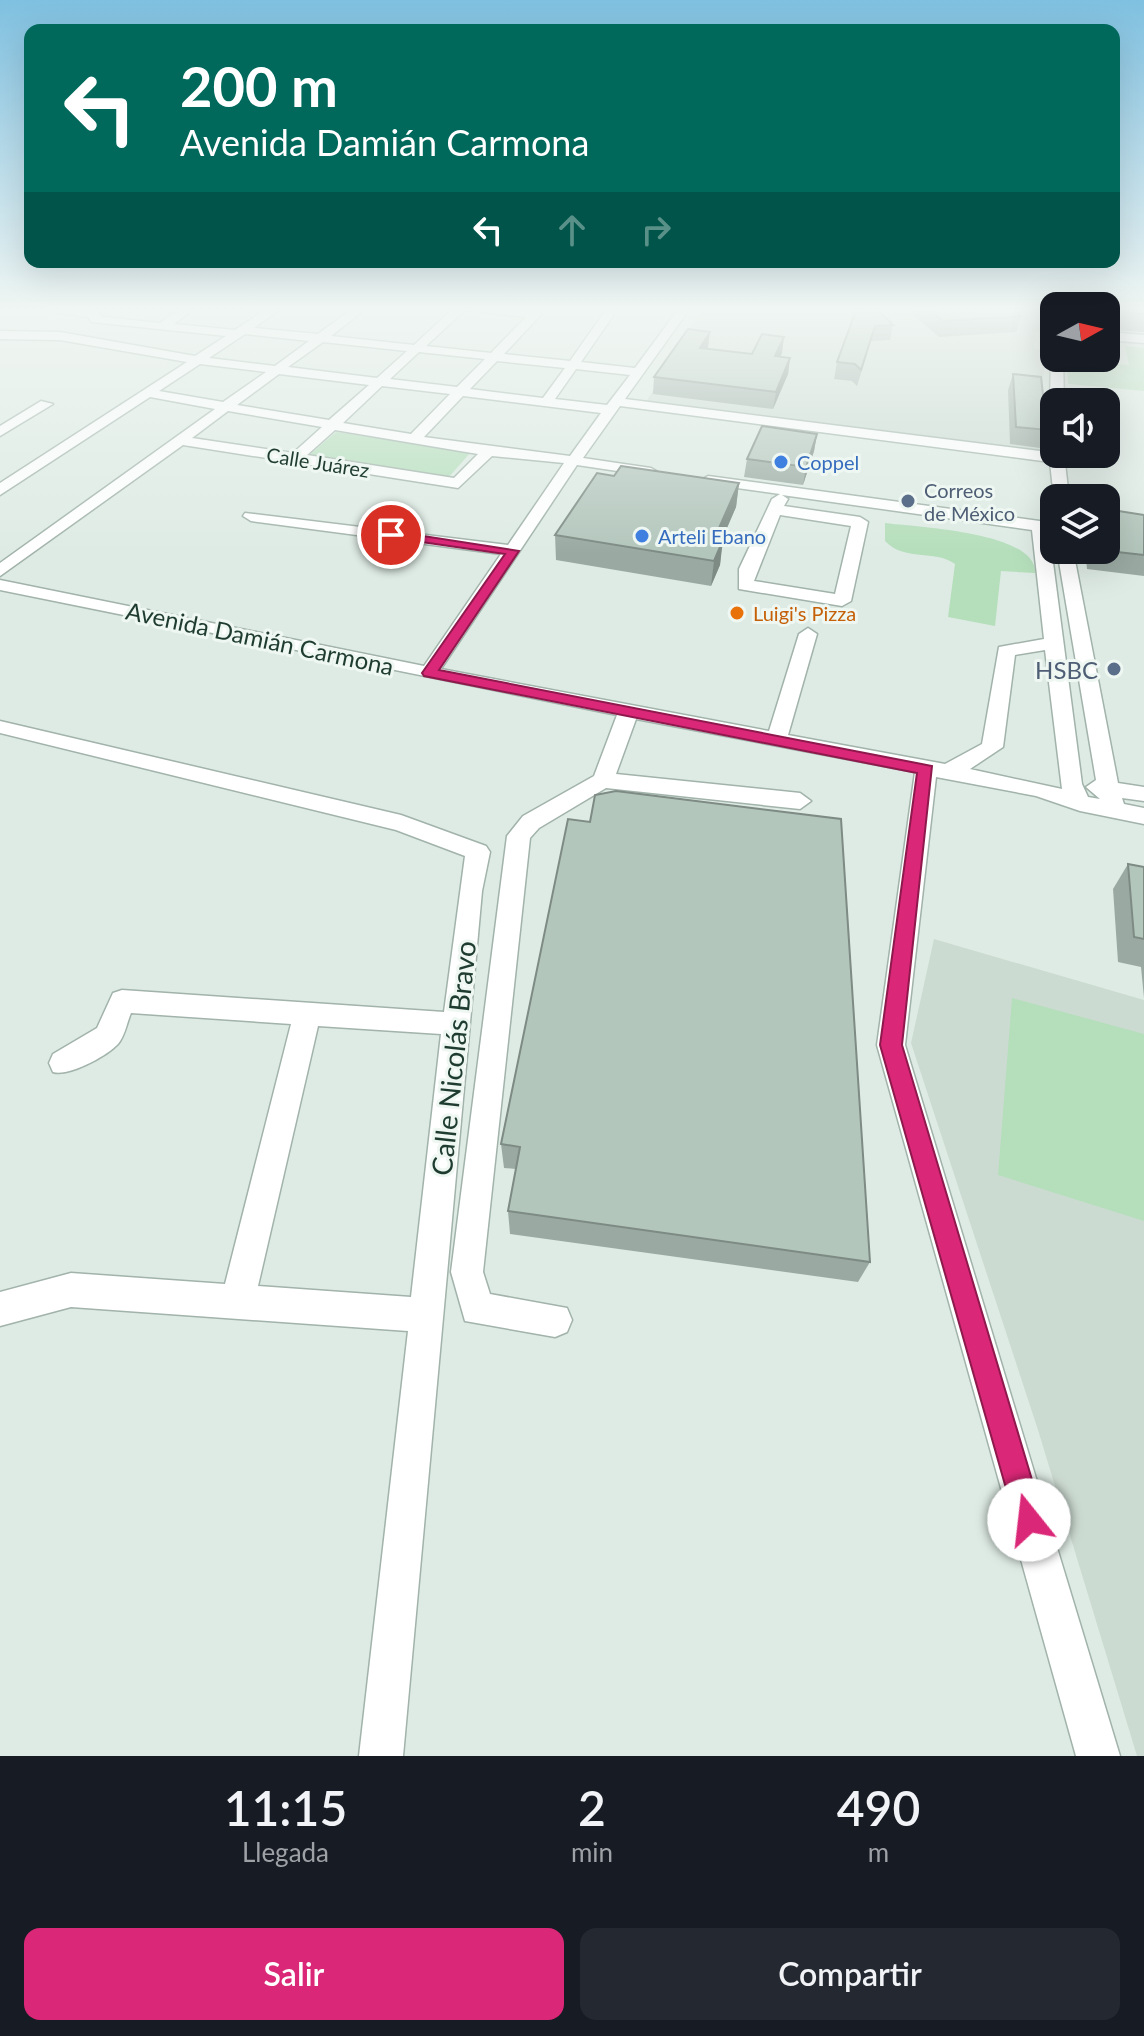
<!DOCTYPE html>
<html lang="es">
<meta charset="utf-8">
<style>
body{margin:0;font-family:Lato,sans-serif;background:#242831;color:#f1f3f6;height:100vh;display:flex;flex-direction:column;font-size:30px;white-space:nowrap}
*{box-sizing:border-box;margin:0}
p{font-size:26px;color:#9ea1a6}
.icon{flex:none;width:44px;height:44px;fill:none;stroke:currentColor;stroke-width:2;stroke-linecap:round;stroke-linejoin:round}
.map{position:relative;height:1756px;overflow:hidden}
.panel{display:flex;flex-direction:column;background:#171b24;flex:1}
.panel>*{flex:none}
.banner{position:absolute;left:24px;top:24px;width:1096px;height:244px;border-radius:16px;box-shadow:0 8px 32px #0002;background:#00695c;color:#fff;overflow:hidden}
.needle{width:52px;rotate:82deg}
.buttons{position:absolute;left:1040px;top:292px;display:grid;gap:16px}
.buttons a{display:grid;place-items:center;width:80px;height:80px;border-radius:16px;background:#171b24;box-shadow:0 8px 32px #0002;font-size:40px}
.pin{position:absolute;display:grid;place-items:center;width:68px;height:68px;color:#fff;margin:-34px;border:4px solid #fff;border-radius:50%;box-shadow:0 2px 8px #0007}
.me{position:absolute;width:88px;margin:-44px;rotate:344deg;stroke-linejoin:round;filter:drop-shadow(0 0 6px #0008)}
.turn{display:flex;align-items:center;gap:28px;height:168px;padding:0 24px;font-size:36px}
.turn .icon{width:104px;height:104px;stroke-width:2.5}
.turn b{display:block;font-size:56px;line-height:68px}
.lanes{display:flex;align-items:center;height:76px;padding:0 24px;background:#0003;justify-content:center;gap:40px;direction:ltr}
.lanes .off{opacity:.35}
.eta{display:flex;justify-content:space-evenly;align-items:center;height:136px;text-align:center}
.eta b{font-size:48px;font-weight:600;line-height:56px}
.button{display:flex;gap:16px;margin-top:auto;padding:16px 24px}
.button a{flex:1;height:92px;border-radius:16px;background:#db2777;color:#fff;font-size:32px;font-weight:600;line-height:92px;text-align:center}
.button a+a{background:#242831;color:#f1f3f6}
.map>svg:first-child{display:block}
.built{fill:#ccdbd2}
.green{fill:#b5debb}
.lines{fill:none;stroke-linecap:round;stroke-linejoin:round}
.minor-casing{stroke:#a1b3aa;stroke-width:3}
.minor{fill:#fff;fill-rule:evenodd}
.wall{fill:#9aaaa2}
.shaded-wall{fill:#7d8b84}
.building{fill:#b3c6bc;stroke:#7d8b84;stroke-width:2}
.route{fill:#db2777;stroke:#8e194d;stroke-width:2}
.shop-dot{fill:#3f7fe0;stroke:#eff7f2;stroke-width:3}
.service-dot{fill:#5c6f8a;stroke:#eff7f2;stroke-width:3}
.food-dot{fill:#e8710a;stroke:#eff7f2;stroke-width:3}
.labels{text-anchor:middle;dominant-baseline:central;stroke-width:6;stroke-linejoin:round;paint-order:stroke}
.far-street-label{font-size:20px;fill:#1f3c30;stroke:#eff7f2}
.far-shop-label{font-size:20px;fill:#366cbe;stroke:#eff7f2;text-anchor:start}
.far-service-label{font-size:20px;fill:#4e5e75;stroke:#eff7f2;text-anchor:start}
.far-food-label{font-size:20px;fill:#c56008;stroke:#eff7f2;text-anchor:start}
.street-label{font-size:24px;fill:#1f3c30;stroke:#eff7f2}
.service-label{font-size:24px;fill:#4e5e75;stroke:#eff7f2;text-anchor:end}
.near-street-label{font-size:28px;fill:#1f3c30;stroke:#eff7f2}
</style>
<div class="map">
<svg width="1144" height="1756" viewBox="0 0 1144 1756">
<rect width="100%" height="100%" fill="#deebe4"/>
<!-- built -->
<g class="built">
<path d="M746 307H1044L1043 313 1023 315 1045 331 1035 332 1034 348 1047 352 1043 378 1045 455 646 402 701 310Z"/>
<path d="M934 939 1144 1000V1756H1137L1038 1430 911 1043Z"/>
</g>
<!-- green -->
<g class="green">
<path d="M1125 346 1144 348V391L1068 384 1067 359 1129 365Z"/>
<path d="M336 432 471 452 448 478 308 456Z"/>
<path d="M885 523C916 527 1038 532 1035 573L1001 571 995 626 948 617 955 564C934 549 905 562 885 541Z"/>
<path d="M1012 998 1144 1034V1221L998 1175Z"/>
</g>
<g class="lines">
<defs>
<g id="minor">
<path d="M17 307 98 312 102 317 160 323 183 307H196L174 324 235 330 270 307H283L254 328 318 334 355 307H368L331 336 414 345 455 307 532 311 536 307H548L504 354 570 361 608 307H619L581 362 635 368 680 307H691L625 399 1064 454 1069 498 1054 499 1050 462 620 406 583 458 651 468 658 472 651 476 577 465 441 669 769 731 799 634 808 628 817 634 788 735 945 764 982 744 999 647 1044 639 1032 530 782 495 788 499 784 506 860 517 868 522 851 601 842 606 739 589V569L772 499 780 494 708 484 701 480 708 476 1054 523V533L1049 532 1082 784 1088 797 1100 799 1086 787 1096 780 1057 550H1073L1118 783 1144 787V801L1122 798 1124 804 1144 808V824L1080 811 1036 796 936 777 905 1045 1120 1756H1076L877 1045 915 772 636 719 616 774 800 793 811 801 800 809 606 788 539 828 530 838 483 1272 490 1294 567 1308 572 1320 567 1332 555 1337 465 1321 451 1272 507 836 523 816 594 776 617 715 0 590V580L424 666 501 554 251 521 243 516 245 513 508 545 564 463 492 456 458 488 183 445 0 576V563L215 409 150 397 0 495V483L187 362 60 340 0 339V331L60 332 195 356 226 336 92 322 88 317ZM465 310 526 317 491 353 426 346ZM245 334 309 341 275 366 209 358ZM323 342 407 351 377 378 288 367ZM419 352 485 359 457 387 390 379ZM497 361 565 368 543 398 470 389ZM200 364 266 372 223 402 159 391ZM576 369 630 375 607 405 555 399ZM279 374 369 385 329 420 237 405ZM382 386 450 394 411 434 343 423ZM463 396 601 413 570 456 424 437ZM228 411 322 427 293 453 192 438ZM335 430 478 454 454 478 307 455ZM780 515 851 526 835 594 754 581ZM1045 650 1062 789 970 769 1003 747 1015 655Z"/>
<path d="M1106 332 1144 335V343L1106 340Z"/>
<path d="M1054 355 1063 358 1064 402H1054V405L1050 402 1051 358Z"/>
<path d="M41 401 53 404 0 436V426Z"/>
<path d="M0 721 401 815 486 846 490 852 482 891 403 1756H359L408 1331 71 1307 0 1326V1292L71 1273 225 1284 291 1024 131 1013C127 1022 125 1036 118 1044 107 1056 68 1077 53 1072L49 1063 53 1054 97 1028 113 993 122 990 444 1012 465 856 396 830 0 733ZM318 1026 441 1034 411 1297 258 1286Z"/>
</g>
</defs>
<!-- minor casing -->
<use href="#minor" class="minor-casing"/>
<!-- minor -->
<use href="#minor" class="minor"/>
</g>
<!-- wall -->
<g class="wall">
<path d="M913 307H1009L1021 316 1016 332 939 337 911 313Z"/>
<path d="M1112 307H1144V332L1114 330Z"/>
<path d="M857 308 893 325 890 340 871 341 857 386 852 381 834 379 837 362Z"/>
<path d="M708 347 707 349 752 354 782 353 780 357 790 358 788 374 773 409 653 394 654 377Z"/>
<path d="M1013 374 1047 430 1040 448 1010 444 1008 390Z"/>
<path d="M817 434 814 451 803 485 744 477 747 459Z"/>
<path d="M614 476 739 483 736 507 722 540 720 565 711 586 556 560 555 535Z"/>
<path d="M1144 515V576L1087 569 1085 550H1106Z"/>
<path d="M568 819 870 1262 858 1282 510 1234 508 1211 516 1169 504 1168 501 1144Z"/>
<path d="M1128 864 1144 867V998L1141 967 1118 962 1113 889Z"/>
</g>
<!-- shaded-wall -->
<g class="shaded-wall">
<path d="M710 332 708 347 699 364 700 348Z"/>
<path d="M784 337 782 353 773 373 775 356Z"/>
<path d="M790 358 788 374 773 409 776 392Z"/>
<path d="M817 434 814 451 803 485 806 467Z"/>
<path d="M739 483 736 507 712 562 715 537Z"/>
<path d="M723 540 720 565 711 586 714 561Z"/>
</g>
<!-- building -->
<g class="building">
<path d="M875 307 893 325 875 326 861 370 855 364 837 362 857 308Z"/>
<path d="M926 307H1009L1021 316 943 321Z"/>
<path d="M1120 307H1144V314L1121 312Z"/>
<path d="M688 329 710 332 700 348 752 354 762 334 784 337 775 356 790 358 776 392 654 377Z"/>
<path d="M1013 374 1041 377 1047 430 1016 427Z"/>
<path d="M762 426 817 434 806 467 747 459Z"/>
<path d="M621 466 739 483 715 537 723 540 714 561 555 535 597 473 614 476Z"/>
<path d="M1106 509 1144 515V555L1099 550H1106Z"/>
<path d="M616 791 841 819 870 1262 508 1211 520 1147 501 1144 568 819 590 822 595 795Z"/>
<path d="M1128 864 1144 867V939L1134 937Z"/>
</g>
<!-- sky -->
<linearGradient id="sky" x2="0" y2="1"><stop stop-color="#7fc0e0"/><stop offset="0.56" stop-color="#f0f6f3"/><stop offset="1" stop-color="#f0f6f3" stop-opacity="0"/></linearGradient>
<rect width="1144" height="553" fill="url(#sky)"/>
<!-- route -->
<path class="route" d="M391 531 519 551 439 670 932 766 902 1045 1044 1520 1040 1530 1029 1535 1019 1530 1015 1520 880 1045 917 773 424 676 422 673 505 554 387 537 385 535Z"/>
<!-- markers -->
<g class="shop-dot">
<circle cx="781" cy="462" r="8"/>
<circle cx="642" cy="536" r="8"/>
</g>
<g class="service-dot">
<circle cx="908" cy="501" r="8"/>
<circle cx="1114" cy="669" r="8"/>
</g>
<circle class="food-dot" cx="737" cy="613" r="8"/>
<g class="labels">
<!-- far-street labels -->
<g class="far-street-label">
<text transform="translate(318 462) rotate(9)">Calle Juárez</text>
</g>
<!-- far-shop labels -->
<g class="far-shop-label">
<text x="797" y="462">Coppel</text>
<text x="658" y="536">Arteli Ebano</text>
</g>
<!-- far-service labels -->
<g class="far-service-label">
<text x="924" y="490">Correos<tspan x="924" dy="23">de México</tspan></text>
</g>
<!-- far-food labels -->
<g class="far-food-label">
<text x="753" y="613">Luigi's Pizza</text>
</g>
<!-- street labels -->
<g class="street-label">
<text transform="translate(260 638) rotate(12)">Avenida Damián Carmona</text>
</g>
<!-- service labels -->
<g class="service-label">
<text x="1098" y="669">HSBC</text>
</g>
<!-- near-street labels -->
<g class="near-street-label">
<text transform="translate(453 1058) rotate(-84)">Calle Nicolás Bravo</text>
</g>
</g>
</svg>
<div class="buttons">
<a><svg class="needle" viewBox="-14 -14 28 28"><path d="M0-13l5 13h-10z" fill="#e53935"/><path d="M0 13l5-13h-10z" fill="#9ea1a6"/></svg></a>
<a><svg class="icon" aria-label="sound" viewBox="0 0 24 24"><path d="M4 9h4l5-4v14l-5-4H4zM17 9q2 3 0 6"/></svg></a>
<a><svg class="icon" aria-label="layers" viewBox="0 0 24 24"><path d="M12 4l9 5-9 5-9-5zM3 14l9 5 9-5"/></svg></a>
</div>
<div class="pin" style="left:391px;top:535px;background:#d93025"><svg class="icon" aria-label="arrive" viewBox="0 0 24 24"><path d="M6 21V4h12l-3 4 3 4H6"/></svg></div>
<svg class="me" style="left:1029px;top:1520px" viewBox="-20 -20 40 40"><circle r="19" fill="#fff"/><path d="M0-13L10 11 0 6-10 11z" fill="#db2777"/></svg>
<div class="banner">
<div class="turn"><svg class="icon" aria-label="left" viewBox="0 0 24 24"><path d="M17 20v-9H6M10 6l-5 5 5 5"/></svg><div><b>200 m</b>Avenida Damián Carmona</div></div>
<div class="lanes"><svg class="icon" aria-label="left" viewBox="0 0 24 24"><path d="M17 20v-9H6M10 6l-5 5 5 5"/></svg><svg class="icon off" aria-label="ahead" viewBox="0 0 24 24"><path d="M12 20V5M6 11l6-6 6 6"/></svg><svg class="icon off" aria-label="right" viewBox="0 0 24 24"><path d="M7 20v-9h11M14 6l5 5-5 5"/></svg></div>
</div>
</div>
<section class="panel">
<div class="eta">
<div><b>11:15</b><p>Llegada</p></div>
<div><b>2</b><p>min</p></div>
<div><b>490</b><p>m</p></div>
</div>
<div class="button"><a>Salir</a><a>Compartir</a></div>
</section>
